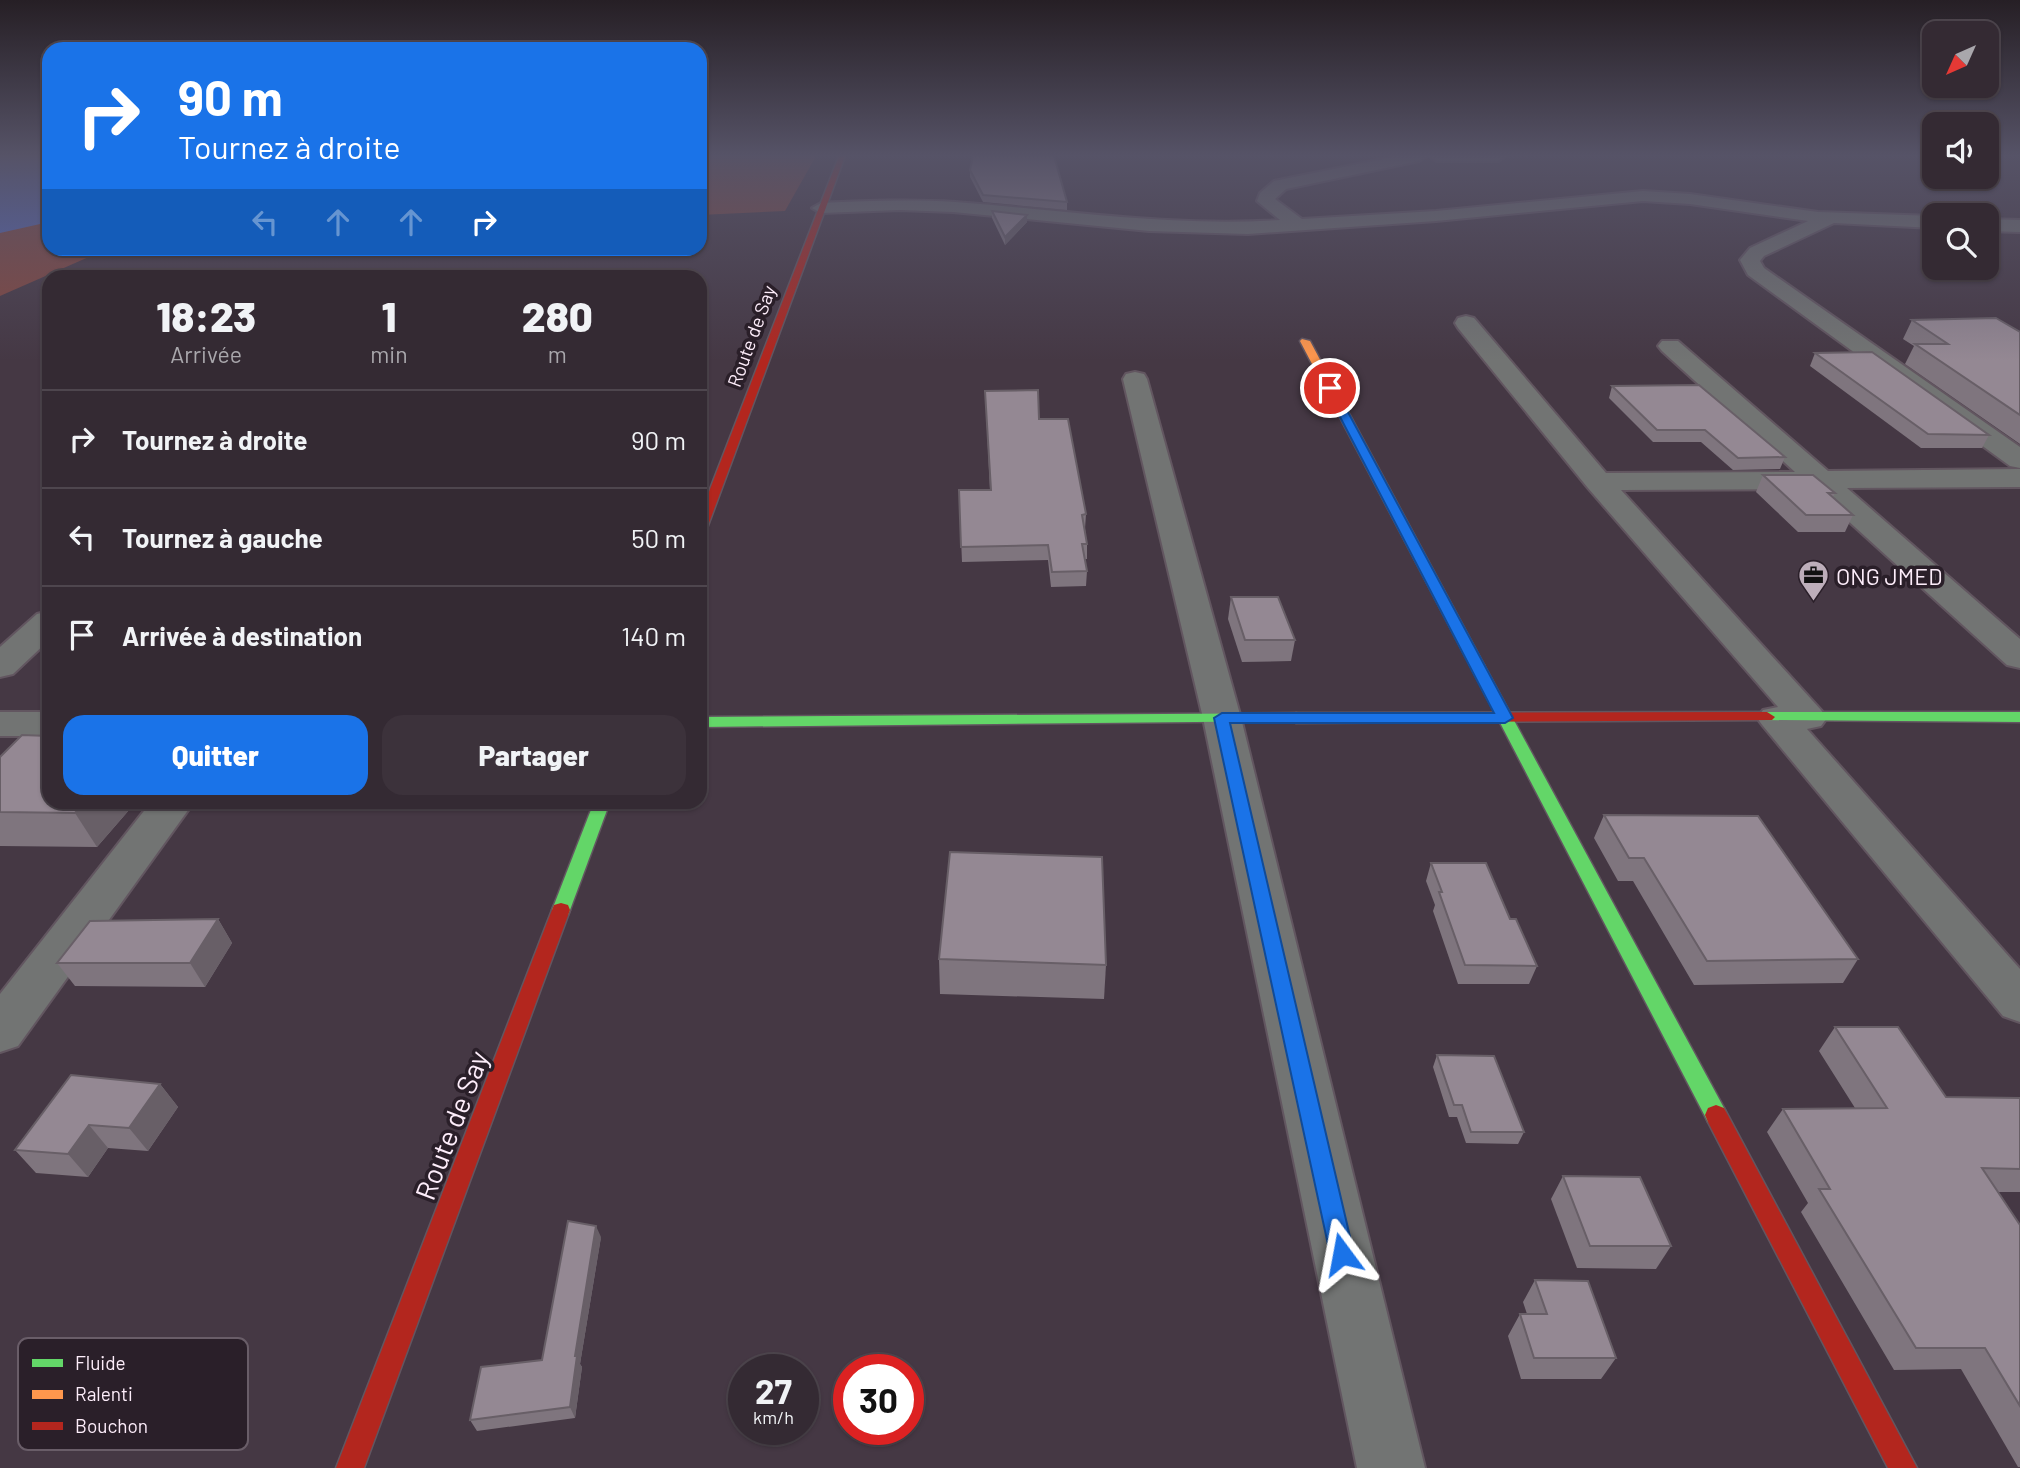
<!DOCTYPE html>
<html lang="fr">
<meta charset="utf-8">
<style>
body{margin:0;font-family:Barlow,sans-serif;background:#3c323b;color:#f1f3f6;height:100vh;display:flex;flex-direction:column;font-size:26px;white-space:nowrap}
*{box-sizing:border-box;margin:0}
p{font-size:23px;color:#a9a7ac}
.icon{flex:none;width:38px;height:38px;fill:none;stroke:currentColor;stroke-width:2;stroke-linecap:round;stroke-linejoin:round}
.map{position:relative;flex:1;overflow:hidden}
.panel{position:absolute;left:42px;top:270px;width:665px;height:539px;display:flex;flex-direction:column;background:#342a33;border-radius:21px;box-shadow:0 2px 5px #0004,0 0 0 2px #4e464e}
.panel>*{flex:none}
.banner{position:absolute;left:42px;top:42px;width:665px;height:214px;border-radius:21px;box-shadow:0 2px 5px #0004,0 0 0 2px #4e464e;background:#1a73e8;color:#fff;overflow:hidden}
.needle{width:46px;rotate:225deg}
.buttons{position:absolute;left:1922px;top:21px;display:grid;gap:14px}
.buttons a{display:grid;place-items:center;width:77px;height:77px;border-radius:14px;background:#342a33;box-shadow:0 2px 5px #0004,0 0 0 2px #4e464e;font-size:35px}
.speed{position:absolute;left:728px;top:1354px;display:flex;gap:14px;font-size:35px;font-weight:700;text-align:center}
.speed>*{display:grid;place-content:center;width:91px;height:91px;border-radius:50%;background:#342a33;box-shadow:0 2px 5px #0004,0 0 0 2px #4e464e;line-height:1}
.speed small{font-size:18px;font-weight:400}
.speed .limit{border:10px solid #d22;background:#fff;color:#111}
.pin{position:absolute;display:grid;place-items:center;width:60px;height:60px;color:#fff;margin:-30px;border:4px solid #fff;border-radius:50%;box-shadow:0 2px 7px #0007}
.me{position:absolute;width:77px;margin:-38px;rotate:347deg;stroke-linejoin:round;filter:drop-shadow(0 0 5px #0008)}
.turn{display:flex;align-items:center;gap:24px;height:147px;padding:0 21px;font-size:32px}
.turn .icon{width:91px;height:91px;stroke-width:2.5}
.turn b{display:block;font-size:49px;line-height:60px}
.lanes{display:flex;align-items:center;height:66px;padding:0 21px;background:#0003;justify-content:center;gap:35px;direction:ltr}
.lanes .off{opacity:.35}
.eta{display:flex;justify-content:space-evenly;align-items:center;height:119px;text-align:center}
.eta b{font-size:42px;font-weight:800;line-height:49px}
.cta{display:flex;gap:14px;margin-top:auto;padding:14px 21px}
.cta a{flex:1;height:80px;border-radius:21px;background:#1a73e8;color:#fff;font-size:28px;font-weight:800;line-height:80px;text-align:center}
.cta a+a{background:#3c323b;color:#f1f3f6}
ul{padding:0;list-style:none}
li{display:flex;align-items:center;gap:21px;height:98px;padding:0 21px;border-top:2px solid #4e464e}
li div{flex:1}
li b{display:block;font-size:26px}
li em{font-style:normal}
.map>svg:first-child{display:block}
.green{fill:#85473f}
.water{fill:#556ac2}
.lines{fill:none;stroke-linecap:round;stroke-linejoin:round}
.street-casing{stroke:#625660;stroke-width:4}
.fast-casing{stroke:#625660;stroke-width:3}
.slow-casing{stroke:#625660;stroke-width:3}
.jam-casing{stroke:#625660;stroke-width:3}
.street{fill:#727473;fill-rule:evenodd}
.fast{fill:#63d668;fill-rule:evenodd}
.slow{fill:#ff974d;fill-rule:evenodd}
.jam{fill:#b3261e;fill-rule:evenodd}
.wall{fill:#7f757e}
.shaded-wall{fill:#685f67}
.building{fill:#948893;stroke:#685f67;stroke-width:2}
.route{fill:#1a73e8;stroke:#114b97;stroke-width:2}
.labels{text-anchor:middle;dominant-baseline:central;stroke-width:7;stroke-linejoin:round;paint-order:stroke}
.far-street-label{font-size:19px;fill:#fdedfa;stroke:#2a1f29}
.poi-label{font-size:23px;fill:#fdedfa;stroke:#2a1f29;text-anchor:start}
.near-street-label{font-size:28px;fill:#fdedfa;stroke:#2a1f29}
.key{fill:#2a1f29;stroke:#695d68;stroke-width:2}
.key-label{font-size:19px;fill:#fdedfa}
</style>
<div class="map">
<svg width="2020" height="1468" viewBox="0 0 2020 1468">
<rect width="100%" height="100%" fill="#453844"/>
<!-- green -->
<g class="green">
<path d="M0 156H49V248L107 249 0 296Z"/>
<path d="M700 156H816L785 211 700 215Z"/>
</g>
<!-- water -->
<path class="water" d="M0 156H49V193L44 196 49 203V222L0 233Z"/>
<g class="lines">
<defs>
<g id="street">
<path d="M1398 156H1427L1419 161 1286 189 1275 199 1302 219 1436 211 1643 191 1690 194 1818 212 1934 216V228L1834 223 1764 256 1760 261 1764 268 2020 447V468L2010 466 1748 275 1740 260 1750 248 1808 221 1690 204 1643 201 1436 221 1248 234 1149 231 953 212 900 210 821 213 812 208 821 203C866 201 910 199 955 202 1063 210 1171 227 1280 220L1257 201 1260 193 1274 181Z"/>
<path d="M1429 156H1506L1498 161H1437Z"/>
<path d="M1986 219 2020 220V232L1986 231Z"/>
<path d="M1466 316 1474 318 1606 473 1795 472 1662 351 1658 346 1662 341H1678L1828 471 2020 469V487L1847 488 2020 639V668L2007 665 1813 489 1621 490 1821 710 1827 718 1821 726 1807 729 2020 969V1022L2003 1016 1763 726 1757 718 1763 710 1778 707 1588 488 1458 328 1455 323 1458 318Z"/>
<path d="M1135 372 1144 374 1147 379 1241 718 1425 1468H1357L1203 718 1123 379 1126 374Z"/>
<path d="M49 611V640L13 674 0 677V647L37 614Z"/>
<rect x="0" y="712" width="49" height="24"/>
<path d="M151 802H194L18 1046 0 1052V994Z"/>
</g>
<g id="fast">
<path d="M1477 661 1484 665 1724 1108 1727 1115 1724 1122 1716 1125 1708 1122 1470 665Z"/>
<path d="M1767 712H2020V722L1762 720 1759 717Z"/>
<path d="M1296 713 1301 715 1304 718 1301 721 700 727V717Z"/>
<path d="M594 802H610L570 910 568 915 561 917 554 915 552 910Z"/>
</g>
<path id="slow" d="M1302 339 1310 341 1484 665 1482 668H1472L1470 665 1300 341Z"/>
<g id="jam">
<path d="M839 156H845L706 531 700 535V515Z"/>
<path d="M1767 712 1775 717 1772 720 1296 723 1288 718 1296 713Z"/>
<path d="M561 903 568 905 570 910 364 1468H336L552 910 554 905Z"/>
<path d="M1716 1105 1724 1108 1917 1468H1888L1708 1122 1705 1115 1708 1108Z"/>
</g>
</defs>
<!-- street casing -->
<use href="#street" class="street-casing"/>
<!-- fast casing -->
<use href="#fast" class="fast-casing"/>
<!-- slow casing -->
<use href="#slow" class="slow-casing"/>
<!-- jam casing -->
<use href="#jam" class="jam-casing"/>
<!-- street -->
<use href="#street" class="street"/>
<!-- fast -->
<use href="#fast" class="fast"/>
<!-- slow -->
<use href="#slow" class="slow"/>
<!-- jam -->
<use href="#jam" class="jam"/>
</g>
<!-- wall -->
<g class="wall">
<path d="M970 170 1067 202V210L983 202 970 177Z"/>
<path d="M992 211 1027 222 1005 245 992 218Z"/>
<path d="M1912 320 2020 332V444L1905 364 1914 346 1903 339Z"/>
<path d="M1815 353 1989 435 1982 448H1921L1810 366Z"/>
<path d="M1612 386 1785 457 1780 469 1733 470 1701 442H1653L1609 398Z"/>
<path d="M985 391 1039 419 1086 514 1085 529 1087 544V559H1085L1087 571 1086 586 1051 587 1048 560 962 562 959 490H990Z"/>
<path d="M1763 475 1835 493 1833 497 1853 515 1845 532H1798L1756 492Z"/>
<path d="M1231 597 1295 640 1291 661 1242 662 1228 619Z"/>
<path d="M0 757 49 802H136L97 847 0 846Z"/>
<path d="M1604 815 1858 959 1843 983 1694 985 1633 881H1618L1594 838Z"/>
<path d="M1431 863 1510 919 1537 966 1529 984H1458L1433 911 1435 905 1426 881Z"/>
<path d="M218 919 232 943 205 987 75 986 57 963Z"/>
<path d="M939 959 1106 965 1104 999 940 994Z"/>
<path d="M1835 1027 1946 1097 2020 1098V1192H1998L2020 1225V1467H2018L1961 1369 1894 1370 1801 1212 1808 1203 1767 1132 1783 1109 1855 1108 1819 1051Z"/>
<path d="M1437 1055 1524 1132 1518 1144 1466 1143 1457 1117H1449L1433 1067Z"/>
<path d="M160 1084 178 1107 148 1151 108 1148 88 1177 36 1173 15 1150Z"/>
<path d="M1563 1176 1671 1246 1656 1269 1577 1268 1551 1199Z"/>
<path d="M601 1237 580 1364 582 1367 575 1418 477 1431 470 1420 542 1360Z"/>
<path d="M1535 1280 1616 1358 1601 1379H1521L1508 1336 1520 1314H1527L1523 1302Z"/>
</g>
<!-- shaded-wall -->
<g class="shaded-wall">
<path d="M1027 215V222L1005 245V237Z"/>
<path d="M85 802H136L97 847 75 813Z"/>
<path d="M218 919 232 943 205 987 190 963Z"/>
<path d="M160 1084 178 1107 148 1151 129 1128Z"/>
<path d="M89 1125 108 1148 88 1177 68 1154Z"/>
<path d="M596 1226 601 1237 580 1364 582 1367 575 1418 570 1407 575 1356Z"/>
</g>
<!-- building -->
<g class="building">
<path d="M973 156H1054L1067 202 983 195 970 170Z"/>
<path d="M992 211 1027 215 1005 237Z"/>
<path d="M1996 318 2020 332V415L1915 344H1948L1912 320Z"/>
<path d="M1872 352 1989 435 1928 434 1815 353Z"/>
<path d="M1699 385 1785 457 1738 458 1705 430H1657L1612 386Z"/>
<path d="M1038 390 1039 419H1068L1086 514 1082 515 1087 544H1082L1087 571 1052 572 1048 545 961 547 959 490H991L985 391Z"/>
<path d="M1763 475H1813L1835 493H1828L1853 515H1806Z"/>
<path d="M1231 597H1278L1295 640H1245Z"/>
<path d="M22 735 49 736V802H85L75 813 0 812V757Z"/>
<path d="M1604 815 1758 816 1858 959 1707 961 1644 858H1629Z"/>
<path d="M950 852 1102 857 1106 965 939 959Z"/>
<path d="M1431 863H1486L1510 919H1516L1537 966 1465 965 1439 892H1442Z"/>
<path d="M218 919 190 963H57L90 921Z"/>
<path d="M1835 1027H1898L1946 1097 2020 1098V1169L1982 1168 2020 1225V1406L1985 1348H1916L1819 1189H1830L1783 1109 1887 1108Z"/>
<path d="M1437 1055 1494 1056 1524 1132H1471L1462 1105H1454Z"/>
<path d="M71 1075 160 1084 129 1128 89 1125 68 1154 15 1150Z"/>
<path d="M1563 1176 1640 1177 1671 1246H1590Z"/>
<path d="M568 1221 596 1226 575 1356H577L570 1407 470 1420 481 1367 542 1360Z"/>
<path d="M1535 1280 1588 1281 1616 1358H1534L1520 1314H1547Z"/>
</g>
<!-- sky -->
<linearGradient id="sky" x2="0" y2="1"><stop stop-color="#261f25"/><stop offset="0.43" stop-color="#565367"/><stop offset="1" stop-color="#565367" stop-opacity="0"/></linearGradient>
<rect width="2020" height="361" fill="url(#sky)"/>
<!-- route -->
<path class="route" d="M1330 385 1335 388 1513 718 1505 723H1230L1354 1254 1351 1262 1342 1265 1334 1262 1330 1254 1214 718 1222 713H1494L1325 388Z"/>
<!-- icons -->
<defs>
<symbol id="office-pin" viewBox="-11 -11 22 30"><path d="M0 17L-7.5 6A9.5 9.5 0 1 1 7.5 6Z" fill="#bdaeba" stroke="#2a1f29"/><path d="M-6-3h4V-5.5h4V-3h4V5H-6ZM-1-4.5V-3h2v-1.5ZM-6 0V1H6V0Z" fill="#111"/></symbol>
</defs>
<g fill-rule="evenodd">
<use href="#office-pin" x="1796" y="558" width="35" height="47"/>
</g>
<g class="labels">
<!-- far-street labels -->
<g class="far-street-label">
<text transform="translate(751 336) rotate(-70)">Route de Say</text>
</g>
<!-- poi labels -->
<g class="poi-label">
<text x="1836" y="576">ONG JMED</text>
</g>
<!-- near-street labels -->
<g class="near-street-label">
<text transform="translate(451 1125) rotate(-69)">Route de Say</text>
</g>
</g>
<!-- legend -->
<rect x="18" y="1338" width="230" height="112" rx="10" class="key"/>
<rect x="32" y="1359" width="31" height="8" fill="#63d668"/>
<rect x="32" y="1390" width="31" height="9" fill="#ff974d"/>
<rect x="32" y="1422" width="31" height="8" fill="#b3261e"/>
<g class="key-label">
<text x="75" y="1370">Fluide</text>
<text x="75" y="1401">Ralenti</text>
<text x="75" y="1433">Bouchon</text>
</g>
</svg>
<div class="buttons">
<a><svg class="needle" viewBox="-14 -14 28 28"><path d="M0-13l5 13h-10z" fill="#e53935"/><path d="M0 13l5-13h-10z" fill="#a9a7ac"/></svg></a>
<a><svg class="icon" aria-label="sound" viewBox="0 0 24 24"><path d="M4 9h4l5-4v14l-5-4H4zM17 9q2 3 0 6"/></svg></a>
<a><svg class="icon" aria-label="search" viewBox="0 0 24 24"><circle cx="10" cy="10" r="6"/><path d="M15 15l6 6"/></svg></a>
</div>
<div class="speed"><div>27<small>km/h</small></div><div class="limit">30</div></div>
<div class="pin" style="left:1330px;top:388px;background:#d93025"><svg class="icon" aria-label="arrive" viewBox="0 0 24 24"><path d="M6 21V4h12l-3 4 3 4H6"/></svg></div>
<svg class="me" style="left:1342px;top:1254px" viewBox="-20 -20 40 40"><path d="M0-17L14 15 0 8-14 15z" fill="#1a73e8" stroke="#fff" stroke-width="4"/></svg>
<div class="banner">
<div class="turn"><svg class="icon" aria-label="right" viewBox="0 0 24 24"><path d="M7 20v-9h11M14 6l5 5-5 5"/></svg><div><b>90 m</b>Tournez à droite</div></div>
<div class="lanes"><svg class="icon off" aria-label="left" viewBox="0 0 24 24"><path d="M17 20v-9H6M10 6l-5 5 5 5"/></svg><svg class="icon off" aria-label="ahead" viewBox="0 0 24 24"><path d="M12 20V5M6 11l6-6 6 6"/></svg><svg class="icon off" aria-label="ahead" viewBox="0 0 24 24"><path d="M12 20V5M6 11l6-6 6 6"/></svg><svg class="icon" aria-label="right" viewBox="0 0 24 24"><path d="M7 20v-9h11M14 6l5 5-5 5"/></svg></div>
</div>
<section class="panel">
<div class="eta">
<div><b>18:23</b><p>Arrivée</p></div>
<div><b>1</b><p>min</p></div>
<div><b>280</b><p>m</p></div>
</div>
<ul>
<li><svg class="icon" aria-label="right" viewBox="0 0 24 24"><path d="M7 20v-9h11M14 6l5 5-5 5"/></svg><div><b>Tournez à droite</b></div><em>90 m</em></li>
<li><svg class="icon" aria-label="left" viewBox="0 0 24 24"><path d="M17 20v-9H6M10 6l-5 5 5 5"/></svg><div><b>Tournez à gauche</b></div><em>50 m</em></li>
<li><svg class="icon" aria-label="arrive" viewBox="0 0 24 24"><path d="M6 21V4h12l-3 4 3 4H6"/></svg><div><b>Arrivée à destination</b></div><em>140 m</em></li>
</ul>
<div class="cta"><a>Quitter</a><a>Partager</a></div>
</section>
</div>
